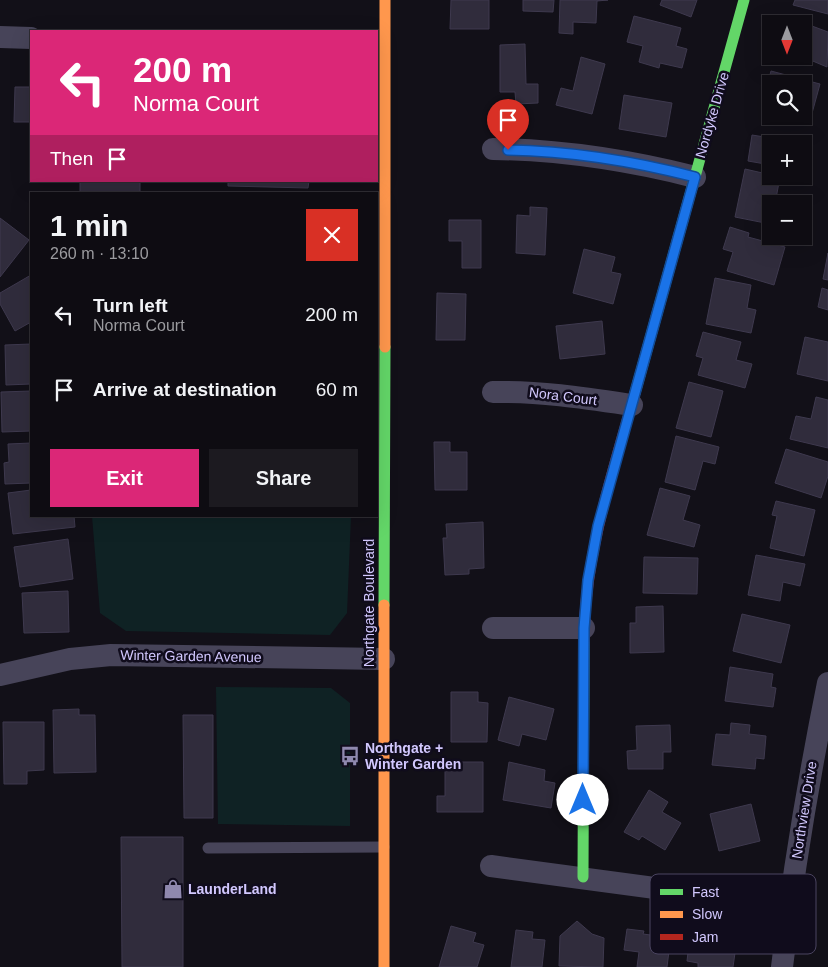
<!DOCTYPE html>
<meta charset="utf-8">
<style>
body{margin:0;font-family:Helvetica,sans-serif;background:#1c1a20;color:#f1f3f6;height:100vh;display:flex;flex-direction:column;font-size:19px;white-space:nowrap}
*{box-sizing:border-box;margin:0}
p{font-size:16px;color:#9b9b9f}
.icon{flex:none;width:28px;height:28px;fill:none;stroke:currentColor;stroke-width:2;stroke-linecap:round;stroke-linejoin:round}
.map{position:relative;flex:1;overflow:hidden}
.panel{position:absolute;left:30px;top:192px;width:348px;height:325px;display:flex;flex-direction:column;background:#0e0c12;border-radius:0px;box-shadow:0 5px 20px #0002,0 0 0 1px #2e2c32}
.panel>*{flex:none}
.top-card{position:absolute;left:30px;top:30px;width:348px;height:152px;border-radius:0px;box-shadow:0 5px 20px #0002,0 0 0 1px #2e2c32;background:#db2777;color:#fff;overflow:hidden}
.needle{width:32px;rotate:180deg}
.fabs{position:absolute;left:762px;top:15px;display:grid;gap:10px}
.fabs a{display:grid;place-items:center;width:50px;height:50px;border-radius:0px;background:#0e0c12;box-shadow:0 5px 20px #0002,0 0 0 1px #2e2c32;font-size:25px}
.pin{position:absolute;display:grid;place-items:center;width:42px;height:42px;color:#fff;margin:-51px -21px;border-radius:50% 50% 50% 0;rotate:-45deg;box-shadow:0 0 5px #0007}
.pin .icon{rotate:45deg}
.me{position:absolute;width:55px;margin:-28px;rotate:0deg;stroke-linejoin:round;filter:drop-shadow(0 0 4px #0008)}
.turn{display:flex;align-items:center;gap:18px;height:105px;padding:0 20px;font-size:22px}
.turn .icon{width:65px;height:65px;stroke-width:2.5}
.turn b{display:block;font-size:35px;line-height:42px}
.then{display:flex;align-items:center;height:48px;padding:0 20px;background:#0003;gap:10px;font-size:19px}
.round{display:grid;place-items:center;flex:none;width:52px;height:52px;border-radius:0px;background:#1c1a20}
.overview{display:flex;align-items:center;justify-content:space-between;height:85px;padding:0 20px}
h1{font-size:30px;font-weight:600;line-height:38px}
.button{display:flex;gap:10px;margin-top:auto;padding:10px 20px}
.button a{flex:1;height:58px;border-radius:0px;background:#db2777;color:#fff;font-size:20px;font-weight:600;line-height:58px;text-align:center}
.button a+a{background:#1c1a20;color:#f1f3f6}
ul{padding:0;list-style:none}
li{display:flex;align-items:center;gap:15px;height:75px;padding:0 20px}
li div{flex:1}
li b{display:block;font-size:19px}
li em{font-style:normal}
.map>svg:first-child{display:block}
.green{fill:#0f2224}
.building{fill:#302c3c;stroke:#3e394e}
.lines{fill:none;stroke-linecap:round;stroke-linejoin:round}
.lane{stroke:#474459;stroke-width:11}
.street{stroke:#474459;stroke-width:22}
.fast{stroke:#63d668;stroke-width:11}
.slow{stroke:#ff974d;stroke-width:11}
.jam{stroke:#b3261e;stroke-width:11}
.route-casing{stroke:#114b97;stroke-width:12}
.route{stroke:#1a73e8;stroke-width:9}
.labels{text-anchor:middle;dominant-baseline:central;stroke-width:5;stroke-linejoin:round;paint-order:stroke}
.street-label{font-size:14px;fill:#d2c8fe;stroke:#100c1c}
.poi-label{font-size:14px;font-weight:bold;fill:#d2c8fe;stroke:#100c1c;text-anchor:start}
.key{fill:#100c1c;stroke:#4a4460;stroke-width:1}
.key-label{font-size:14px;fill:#d2c8fe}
</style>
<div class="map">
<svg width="828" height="967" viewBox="0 0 828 967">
<rect width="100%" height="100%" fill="#121018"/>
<!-- green -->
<g class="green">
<path d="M92 516H351L347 613 330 635 126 631 100 613Z"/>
<path d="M216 687 331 688 350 703V826L218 824Z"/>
</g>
<!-- building -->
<g class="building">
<path d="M451 0H489V29H450Z"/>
<path d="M523 0H554L553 12 523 11Z"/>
<path d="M560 0H608L597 1 596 23 573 22V34L559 33Z"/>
<path d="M662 0H697L691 17 660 5Z"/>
<path d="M795 0H828V14L793 5Z"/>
<path d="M634 16 681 28 676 46 687 49 682 68 660 63 659 68 639 62 643 46 627 42Z"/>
<path d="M796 20 828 32 827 67 808 59 807 63 792 57 804 56V24H795Z"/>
<path d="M525 44 526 84H538V103L516 104 515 92H500V45Z"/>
<path d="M581 57 605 64 592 114 556 105 561 88 573 91Z"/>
<path d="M771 71 820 84 811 117 804 115V84H771V106L762 104Z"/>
<path d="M15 87H31V122H14Z"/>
<path d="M624 95 672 103 666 137 619 129Z"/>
<path d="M752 135 802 143V144H771V165L748 161Z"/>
<path d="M745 169 780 177 775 204H771L770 224 735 217Z"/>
<rect x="80" y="181" width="60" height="11"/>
<path d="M228 181H309L308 188 228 186Z"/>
<path d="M530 207 547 208 545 255 516 253 517 215 530 216Z"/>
<path d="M0 218 29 240 0 277Z"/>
<path d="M449 220H481V268H462V241H449Z"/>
<path d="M730 227 749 233 748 237 785 247 774 285 727 271 733 252 723 249Z"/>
<path d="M584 249 615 257 611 272 621 274 613 304 573 293Z"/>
<path d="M828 253V280L823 279Z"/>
<path d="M31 275V322L15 331 0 304V293Z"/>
<path d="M715 278 751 285 747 308 756 310 751 333 706 324Z"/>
<path d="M822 288 828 290V310L818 307Z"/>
<path d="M437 293 466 294 465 340H436Z"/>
<path d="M602 321 605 354 560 359 556 326Z"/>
<path d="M703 332 741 342 736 360 752 364 745 388 698 375 703 358 696 356Z"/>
<path d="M805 337 828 342V381L797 374Z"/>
<path d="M31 344V384L6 385 5 345Z"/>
<path d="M689 382 723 391 711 437 676 428Z"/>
<path d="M31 391V431L2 432 1 392Z"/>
<path d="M816 397 828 400V448L790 439 796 416 811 419Z"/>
<path d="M676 436 719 447 715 464 703 461 695 490 665 482Z"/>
<path d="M434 442H450V452H467V490H435Z"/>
<path d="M31 443V483L5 484 4 463 9 462 8 444Z"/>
<path d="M786 449 828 462V476L821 498 775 483Z"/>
<path d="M660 488 690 496 683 520 700 525 694 547 647 535Z"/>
<path d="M31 490V516H74L75 527 13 534 8 493Z"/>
<path d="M776 501 815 510 804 556 770 548 777 516 772 515Z"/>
<path d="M483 522 484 568 469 569V574L445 575 443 538H447L446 524Z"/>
<path d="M68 539 73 579 20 587 14 547Z"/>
<path d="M756 555 805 564 800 586 783 582 780 601 748 595Z"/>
<path d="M644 557 698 558 697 594 643 593Z"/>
<path d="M68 591 69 632 24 633 22 593Z"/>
<path d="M663 606 664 652 630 653V623H636V607Z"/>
<path d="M742 614 790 625 781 663 733 651Z"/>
<path d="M730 667 773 674 771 687 776 688 773 707 725 701Z"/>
<path d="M451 692H478V702L488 703 487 742H451Z"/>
<path d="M509 697 554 709 546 740 522 734 519 746 498 740Z"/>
<path d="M79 709V715H95L96 772 54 773 53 710Z"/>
<path d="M183 715H213V818H184Z"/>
<path d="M3 722H44V770L27 771V784H4Z"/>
<path d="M731 723 750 725 749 734 766 736 764 759 756 758 755 769 712 765 716 734 730 735Z"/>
<path d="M670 725 671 752H663V769H628L627 751 637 750 636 726Z"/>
<path d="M445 762H483V812H437V796H445Z"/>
<path d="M509 762 545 770 544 781 555 783 551 808 503 800Z"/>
<path d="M649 790 668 802 662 812 681 823 665 850 642 836 639 840 624 832Z"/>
<path d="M751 804 760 841 719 851 710 814Z"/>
<path d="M121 837H183V967H122Z"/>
<path d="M577 921 592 934 604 938 603 967 559 966 560 936Z"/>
<path d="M451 926 476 933 473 942 484 945 477 967H439Z"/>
<path d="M627 929 644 931 643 934 658 936 657 941 670 943 667 967H637L639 952 624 950Z"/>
<path d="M516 930 533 932 532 939 545 940 542 967H511Z"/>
<path d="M690 936 717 940 716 943 736 946 733 967H698V963L687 961Z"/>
</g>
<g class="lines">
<!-- lane -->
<path class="lane" d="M208 848 384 847"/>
<!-- street -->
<g class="street">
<path d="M0 37 31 38"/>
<path d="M493 149C562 150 628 160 695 177"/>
<path d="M493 392C540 391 585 398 632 405"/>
<path d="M493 628H584"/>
<path d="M0 675 70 659 111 655 384 659"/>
<path d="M491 866 789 906"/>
<path d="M782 967C793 872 809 777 828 683"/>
</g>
<!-- fast -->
<g class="fast">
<path d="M635 393 744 0"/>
<path d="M384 605 385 347"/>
<path d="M583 877 584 642"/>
</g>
<!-- slow -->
<g class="slow">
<path d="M385 347V0"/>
<path d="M384 967V605"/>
</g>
<!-- jam -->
<path class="jam" d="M584 642C584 557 612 475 635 393"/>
</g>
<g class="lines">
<defs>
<path id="route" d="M508 150C572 151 633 161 695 177L598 526 588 580 584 628 583 800"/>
</defs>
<!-- route casing -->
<use href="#route" class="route-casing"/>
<!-- route -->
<use href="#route" class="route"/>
</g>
<!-- icons -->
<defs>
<symbol id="bus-bare" viewBox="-9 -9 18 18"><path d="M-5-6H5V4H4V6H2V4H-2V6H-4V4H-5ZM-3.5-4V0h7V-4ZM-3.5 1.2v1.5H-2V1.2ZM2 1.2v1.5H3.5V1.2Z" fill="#8f88ae" stroke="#100c1c" stroke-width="2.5" paint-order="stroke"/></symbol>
<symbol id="shop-bare" viewBox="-9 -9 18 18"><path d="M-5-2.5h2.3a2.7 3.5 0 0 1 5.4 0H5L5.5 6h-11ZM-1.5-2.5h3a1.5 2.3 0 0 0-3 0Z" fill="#8f88ae" stroke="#100c1c" stroke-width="2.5" paint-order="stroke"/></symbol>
</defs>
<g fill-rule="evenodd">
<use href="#bus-bare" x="336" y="742" width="28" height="28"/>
<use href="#shop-bare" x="159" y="875" width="28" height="28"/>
</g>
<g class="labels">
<!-- street labels -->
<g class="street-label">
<text transform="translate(712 115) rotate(-74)">Nordyke Drive</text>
<text transform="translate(563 396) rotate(7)">Nora Court</text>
<text transform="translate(369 603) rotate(-90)">Northgate Boulevard</text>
<text transform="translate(191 656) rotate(1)">Winter Garden Avenue</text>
<text transform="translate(804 810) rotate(-81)">Northview Drive</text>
</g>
<!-- poi labels -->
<g class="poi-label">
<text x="365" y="748">Northgate +<tspan x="365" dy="16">Winter Garden</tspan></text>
<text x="188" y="889">LaunderLand</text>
</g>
</g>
<!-- legend -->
<rect x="650" y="874" width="166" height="80" rx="8" class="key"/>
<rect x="660" y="889" width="23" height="6" fill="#63d668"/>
<rect x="660" y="911" width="23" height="7" fill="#ff974d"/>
<rect x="660" y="934" width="23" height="6" fill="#b3261e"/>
<g class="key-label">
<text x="692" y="897">Fast</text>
<text x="692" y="919">Slow</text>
<text x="692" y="942">Jam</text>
</g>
</svg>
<div class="fabs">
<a><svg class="needle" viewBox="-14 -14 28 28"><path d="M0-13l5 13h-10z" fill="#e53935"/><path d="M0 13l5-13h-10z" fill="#9b9b9f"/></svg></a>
<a><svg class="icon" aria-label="search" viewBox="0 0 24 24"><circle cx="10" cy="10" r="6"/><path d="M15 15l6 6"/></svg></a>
<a>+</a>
<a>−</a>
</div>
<div class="pin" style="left:508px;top:150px;background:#d93025"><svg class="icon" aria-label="arrive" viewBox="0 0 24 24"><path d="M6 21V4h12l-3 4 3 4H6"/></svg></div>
<svg class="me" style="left:583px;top:800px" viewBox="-20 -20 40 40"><circle r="19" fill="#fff"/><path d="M0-13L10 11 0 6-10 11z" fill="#1a73e8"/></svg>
<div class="top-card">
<div class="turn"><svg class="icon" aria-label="left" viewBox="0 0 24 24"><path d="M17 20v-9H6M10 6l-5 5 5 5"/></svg><div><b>200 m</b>Norma Court</div></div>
<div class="then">Then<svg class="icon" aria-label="arrive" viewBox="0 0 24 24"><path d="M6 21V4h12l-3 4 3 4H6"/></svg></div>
</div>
<section class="panel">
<div class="overview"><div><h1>1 min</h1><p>260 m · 13:10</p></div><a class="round" style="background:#d93025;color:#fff"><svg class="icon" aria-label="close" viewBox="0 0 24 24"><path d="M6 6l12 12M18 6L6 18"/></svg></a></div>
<ul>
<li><svg class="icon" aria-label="left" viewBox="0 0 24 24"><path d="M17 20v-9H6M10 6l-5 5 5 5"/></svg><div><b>Turn left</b><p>Norma Court</p></div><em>200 m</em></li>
<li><svg class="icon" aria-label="arrive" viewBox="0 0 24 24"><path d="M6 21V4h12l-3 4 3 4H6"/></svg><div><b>Arrive at destination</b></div><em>60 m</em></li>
</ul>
<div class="button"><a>Exit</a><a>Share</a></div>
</section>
</div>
